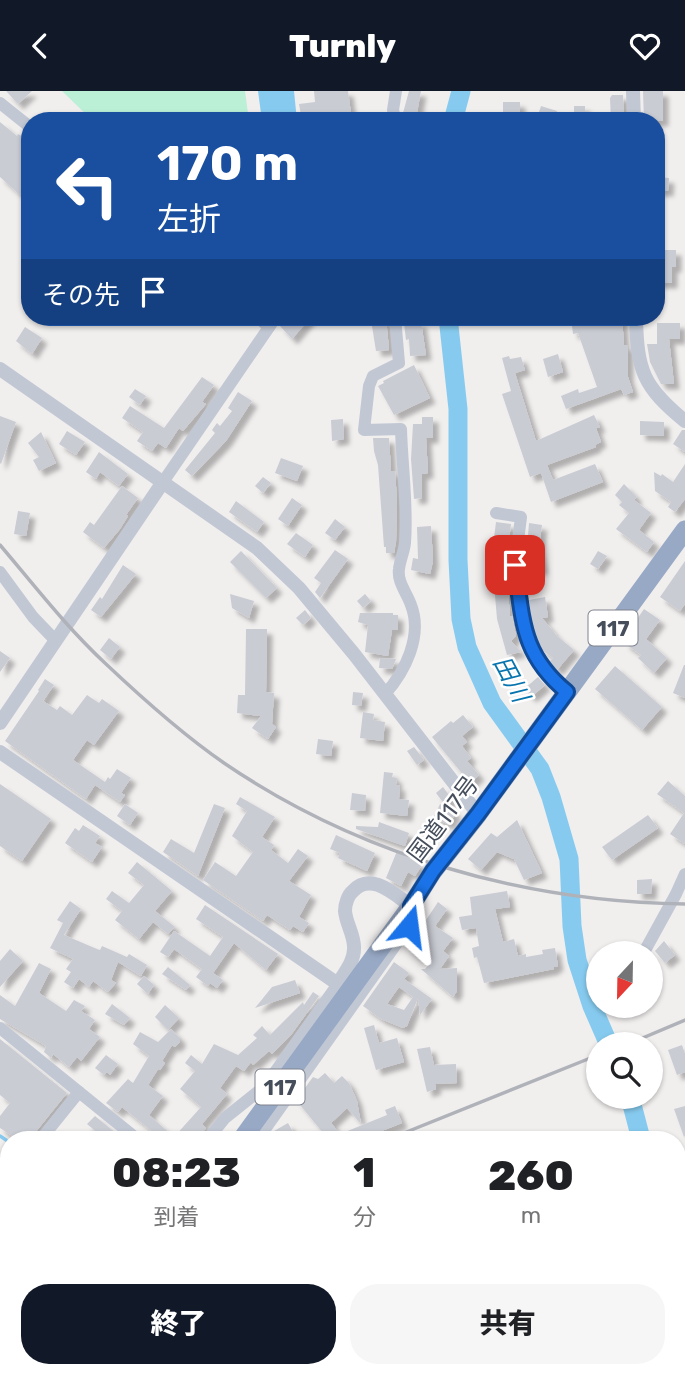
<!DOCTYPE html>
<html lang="ja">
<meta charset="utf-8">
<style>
body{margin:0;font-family:Rubik,"Noto Sans JP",sans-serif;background:#f6f6f6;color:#202124;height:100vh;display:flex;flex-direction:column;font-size:26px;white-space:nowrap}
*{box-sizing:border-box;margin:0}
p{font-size:23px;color:#757577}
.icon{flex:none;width:38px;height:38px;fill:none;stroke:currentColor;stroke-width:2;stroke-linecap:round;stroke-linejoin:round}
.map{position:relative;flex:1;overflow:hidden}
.panel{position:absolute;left:0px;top:1040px;width:686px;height:247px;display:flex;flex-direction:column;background:#fff;border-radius:28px 28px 0 0;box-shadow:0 2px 5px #0004}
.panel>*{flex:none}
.guide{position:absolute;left:21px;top:21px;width:644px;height:214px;border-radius:28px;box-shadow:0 2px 5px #0004;background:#1a4fa0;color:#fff;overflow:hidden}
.needle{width:46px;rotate:202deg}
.controls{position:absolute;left:586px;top:850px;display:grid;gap:14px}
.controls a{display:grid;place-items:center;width:77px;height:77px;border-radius:50%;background:#fff;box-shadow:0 2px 5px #0004;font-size:35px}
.pin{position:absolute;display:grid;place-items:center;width:60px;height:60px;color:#fff;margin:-30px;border-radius:14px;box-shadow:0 4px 10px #0006}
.me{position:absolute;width:77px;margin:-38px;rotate:16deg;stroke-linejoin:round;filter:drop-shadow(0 0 5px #0008)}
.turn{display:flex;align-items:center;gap:24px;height:147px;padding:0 21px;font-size:32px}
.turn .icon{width:91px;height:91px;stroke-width:2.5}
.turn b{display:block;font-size:49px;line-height:60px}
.then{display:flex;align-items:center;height:66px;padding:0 21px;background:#0003;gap:14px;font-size:26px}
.eta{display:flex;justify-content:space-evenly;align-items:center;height:119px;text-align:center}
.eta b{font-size:42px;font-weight:800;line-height:49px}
.primary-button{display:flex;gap:14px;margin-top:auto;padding:14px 21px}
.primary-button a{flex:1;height:80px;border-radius:28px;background:#111827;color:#fff;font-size:28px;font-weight:800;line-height:80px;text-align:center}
.primary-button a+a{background:#f6f6f6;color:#202124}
header{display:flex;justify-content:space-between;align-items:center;height:91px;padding:0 21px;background:#111827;color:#fff;font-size:32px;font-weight:800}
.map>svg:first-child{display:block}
.green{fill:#bbf0d7}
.water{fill:#86cbef}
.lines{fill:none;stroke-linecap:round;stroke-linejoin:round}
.stream{stroke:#86cbef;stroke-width:3.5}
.river{stroke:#86cbef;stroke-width:19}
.building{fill:#caccd4;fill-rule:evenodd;filter:url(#shadow)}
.minor{stroke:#c1c8d4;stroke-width:12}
.tertiary{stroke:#c1c8d4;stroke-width:14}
.trunk{stroke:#98a9c6;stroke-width:19}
.rail{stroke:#b0b2b9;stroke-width:3.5}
.route-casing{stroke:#114b97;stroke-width:18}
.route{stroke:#1a73e8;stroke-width:12}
.labels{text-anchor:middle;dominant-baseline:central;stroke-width:5;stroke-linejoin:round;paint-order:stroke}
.shield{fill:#fff;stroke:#7e838d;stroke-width:2}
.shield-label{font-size:21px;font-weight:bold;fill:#464e5c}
.street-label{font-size:23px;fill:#464e5c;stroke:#fff}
.water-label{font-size:24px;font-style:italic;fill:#0774ae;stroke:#fff}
</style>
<header><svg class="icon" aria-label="back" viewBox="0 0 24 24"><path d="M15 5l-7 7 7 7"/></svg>Turnly<svg class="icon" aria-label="heart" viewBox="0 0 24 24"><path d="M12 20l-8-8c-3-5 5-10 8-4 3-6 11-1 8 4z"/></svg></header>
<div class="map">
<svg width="685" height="1285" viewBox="0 0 685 1285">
<defs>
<filter id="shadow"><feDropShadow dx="5.5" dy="5.5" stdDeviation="2" flood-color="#0004"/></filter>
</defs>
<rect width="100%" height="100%" fill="#f1eeee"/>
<!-- green -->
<path class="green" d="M62 0H245L249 30H93Z"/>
<!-- water -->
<path class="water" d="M258 0H294L297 30H262Z"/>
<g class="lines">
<!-- stream -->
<g class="stream">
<path d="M0 1045 9 1051"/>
<path d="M330 1278 335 1285"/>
<path d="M455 1278 466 1285"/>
</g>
<!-- river -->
<g class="river">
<path d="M453 30 461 0"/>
<path d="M448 226 458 318V469L461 528 467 556 492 612 540 678 551 706 569 768 572 835 577 869 592 915 609 954"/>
<path d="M630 1006 641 1048"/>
<path d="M677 1138 685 1156"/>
</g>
</g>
<!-- building -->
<g class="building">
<path d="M6 0H32L18 13Z"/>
<path d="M314 0H348L352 30H302L299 13 315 11Z"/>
<path d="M409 0H421L416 27 403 24V22Z"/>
<path d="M643 0H663V30H644Z"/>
<path d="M612 4H623L624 30H611L610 7Z"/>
<rect x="503" y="11" width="17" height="15"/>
<path d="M541 15 557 20 554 30H536Z"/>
<rect x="574" y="15" width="11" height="14"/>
<path d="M0 31 17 45 18 43 30 50V94L20 104 0 86Z"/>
<path d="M656 86 669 87 668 100H656Z"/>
<path d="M656 159H676V176H672V192H656Z"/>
<path d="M285 226H311L292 248 280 235Z"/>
<path d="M582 226H622L624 254H628V286L633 301 624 304 621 298 566 318 561 305 578 298 579 302 597 296 578 242 573 243 571 227Z"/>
<path d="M386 227 389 259 376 260 371 229Z"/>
<path d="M421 231 426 264 410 265 409 248 406 249 404 232Z"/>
<path d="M657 232H680V248H669L674 293H661L650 271 647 253H657Z"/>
<path d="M25 236 42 247 32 263 16 250Z"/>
<path d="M558 263 563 281 548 286 543 268Z"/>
<path d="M509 265 510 268 521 266 525 279 515 282 536 350 594 324 600 336 596 337 601 351 595 354 596 356 547 374 553 389 595 373 603 391 551 411 541 382 530 386 502 303 511 300 502 267Z"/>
<path d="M414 274 430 307 394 324 378 295 384 292 383 290Z"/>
<path d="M202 286 214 294 202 311 206 313 183 340 179 337 166 357 158 352 152 360 137 350 143 341 122 327 130 315 164 337Z"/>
<path d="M135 298 146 305 140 314 129 306Z"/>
<path d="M238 301 252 310 226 350 192 385 185 379 215 342 212 339 217 332 220 335 232 320 228 317Z"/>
<path d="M0 325 16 331 1 373 0 372Z"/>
<path d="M422 326H433V347H426L428 382 422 383V407L414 408 411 368 413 333H422Z"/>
<path d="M343 328 344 348 332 350 331 329Z"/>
<path d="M640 330 664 331V345L640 344Z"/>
<path d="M682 339H685V361L673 353Z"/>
<path d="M67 340 85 351 76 364 59 353Z"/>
<path d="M41 341 56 372 39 380 33 369 39 366 28 352Z"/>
<path d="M373 347H389L391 380H395L397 410 396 451 394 462H386V456H384L378 374 374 360Z"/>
<path d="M99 361 128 383 119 395 100 381 96 388 86 381Z"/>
<path d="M281 367 303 375 297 390 275 382Z"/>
<path d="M685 373V408L675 421 668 416 671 411 655 400 654 381 661 385 662 383 673 391Z"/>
<path d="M263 386 271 392 263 402 255 395Z"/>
<path d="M624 393 637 406 634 409 651 422 639 439 654 451 647 461 616 438 629 422 619 414 622 411 615 404Z"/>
<path d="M122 395 138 407 126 424 128 425 120 438 104 457 83 441 90 431 94 434Z"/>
<path d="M292 407 302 414 288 435 278 428Z"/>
<path d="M236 410 264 431 257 441 229 421Z"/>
<path d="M18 420 30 422 26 445 14 443Z"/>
<path d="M335 428 345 436 335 449 325 442Z"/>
<path d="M496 431 511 433 506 473 510 526 512 525 516 545 511 550 521 561 507 564 497 528 494 493 492 463Z"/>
<path d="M529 432 542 434 539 456 543 478 525 481Z"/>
<path d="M431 435 433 470 430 483 411 479 413 467 418 468 417 436Z"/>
<path d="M296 442 313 454 305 466 287 453Z"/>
<path d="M335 459 348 468 320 507 315 501 321 492 314 487Z"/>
<path d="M241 460 277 497 266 507 230 471Z"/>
<path d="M598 460 607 465 598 478 590 473Z"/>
<path d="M685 470V513L680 520 660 506Z"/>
<path d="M123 474 136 483 101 526 91 519 100 506 102 508Z"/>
<path d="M230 503 254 510 249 527 232 517Z"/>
<path d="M365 503 371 510 363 517 357 510Z"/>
<path d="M545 506 548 526 542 527 557 545 574 559 557 579 549 571 553 567 542 559 533 544 529 509Z"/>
<path d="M644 518 660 529 646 548 667 567 654 582 638 567 641 564 624 552 636 536 633 534Z"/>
<path d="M305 519 311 527 303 534 296 527Z"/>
<path d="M360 522H393V524H398V539H392L388 565 365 561 368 534 358 531Z"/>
<path d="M246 538H267L266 601 274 602 272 633 276 636 268 648 252 637 261 625 237 622 238 604H245Z"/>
<path d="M109 547 120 556 111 568 100 559Z"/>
<path d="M0 560 10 567 0 581Z"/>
<path d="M380 567 396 568 392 578 379 577Z"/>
<path d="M684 574H685V607L673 602Z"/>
<path d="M615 575 662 616 642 639 595 598Z"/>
<path d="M538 586 545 594 531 606 524 598Z"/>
<path d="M45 588 54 594 43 610 57 619 60 615 72 624 87 604 99 612 102 608 119 620 94 654 87 649 73 669 105 691 108 686 110 688 117 678 131 687 121 702 125 704 120 711 95 694 86 708 5 650 39 600 38 599Z"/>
<path d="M353 601 363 602 361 615 352 614Z"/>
<path d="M363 621 374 623 373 629 385 631 383 650 360 647Z"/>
<path d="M463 624 473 636 462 645 467 651 462 655 471 667 467 670 479 684 470 692 432 646 451 630 453 632Z"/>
<path d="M318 648 333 650 331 665 316 663Z"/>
<path d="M414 656 424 669 417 674 407 660Z"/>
<path d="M384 681 393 682 392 686 397 687 396 694 400 695 399 708 409 709 407 725 380 722Z"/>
<path d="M668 690 685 705V753L670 743 684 722 657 703Z"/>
<path d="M0 693 51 728 22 770 0 755Z"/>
<path d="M443 696 452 708 445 714 436 702Z"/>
<path d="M352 702 366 704 365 720 350 719Z"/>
<path d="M240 706 275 726 262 746 274 754 271 759 288 772 298 758 308 765 289 790 311 804 299 826 309 832 303 841 293 835 290 839 267 824 263 830 203 789 215 771 236 785 253 761 232 745 247 720 236 713Z"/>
<path d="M125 713 138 722 130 734 117 725Z"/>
<path d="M214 713 225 717 198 785 163 761 171 748 194 762Z"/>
<path d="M440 713 456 721 449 734 434 726Z"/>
<path d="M648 724 658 737 612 769 602 756Z"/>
<path d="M517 729 542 782 524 789 514 768 497 761 481 779 468 768 491 742 497 746Z"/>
<path d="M379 731 409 742 405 755 356 738V735L378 736Z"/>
<path d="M83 734 100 745 95 752 102 756 92 771 65 752 75 737 79 740Z"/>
<path d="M336 744 375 762 367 780 338 767 340 762 330 758Z"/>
<path d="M397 760 422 774 415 785 408 781 401 795 386 787Z"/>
<path d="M137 771 172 800 155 820 175 836 168 843 153 831 139 848 115 829 122 820 106 808 112 800 129 812 144 794 128 782Z"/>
<path d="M652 788 651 803H637V789Z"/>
<path d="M507 800 510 816 495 818 503 851 514 848 518 865 526 863V866L543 863 542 859 555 857 558 875 554 876V878L484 892 477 866 474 867 472 857 479 855 476 837 462 839 459 826 472 824 470 806Z"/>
<path d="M70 810 81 818 64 844 97 858 100 859 102 855 127 866 129 863 147 874 141 885 118 871 111 889 116 892 108 901 93 890 89 896 79 888 73 897 64 891 71 881 66 878 73 868 50 857 63 832 57 829Z"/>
<path d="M438 811 447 818 435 835 453 847 443 860 449 865 440 878 457 877V900L453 906 421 878H425L430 872 408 856Z"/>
<path d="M205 814 278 863 266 879 234 852 213 882 223 889 217 897 210 892 208 895 196 886 202 878 174 858 168 866 160 861 174 840 210 865 223 846 196 828Z"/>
<path d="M664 850 675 864 665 872 655 860Z"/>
<path d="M10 858 23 870 0 896V870Z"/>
<path d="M394 871 409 882 404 888 432 908 420 924 418 907 407 935 403 937 381 928 363 915ZM399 896 413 906 404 919 387 913Z"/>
<path d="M39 872 51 878 39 902 66 920 74 909 85 915 81 920 95 929 89 938 100 946 81 970 77 966 69 976 53 963 51 967 44 961 46 955 0 928V904L15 915Z"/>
<path d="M168 876 190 894 186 899 162 883Z"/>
<path d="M144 885 154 894 148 903 137 893Z"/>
<path d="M295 889 300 902 255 917 272 896Z"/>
<path d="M313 901 319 905 291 944 272 963 269 960 253 974 251 971 244 980 236 975 220 997 227 1003 202 1033 206 1037 197 1048H149L154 1042 122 1016 118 1021 106 1012 128 988 133 992 149 965 133 953 140 941 158 951 171 938 180 947V951L175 956 172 954 162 970 165 972 160 979 158 978 148 994 163 1005 149 1024 174 1046 201 1016 180 998 195 980 185 972 191 964 202 973 214 953 238 964 257 947 253 944 262 935 270 944 303 911 304 914Z"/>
<path d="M112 913 130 927 124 934 105 923Z"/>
<path d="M165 914 179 927 168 939 155 926Z"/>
<path d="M374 934 379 952 397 947 404 971 376 979 364 937Z"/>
<path d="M0 948 67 1002 30 1048H17L0 1037V1025L10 1012 0 1004Z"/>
<path d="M682 954 685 963V981L677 984 668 959Z"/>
<path d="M430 956 434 974 456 973 457 992 435 993 436 998 427 1001 417 958Z"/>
<path d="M106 964 118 973 110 984 107 981 104 984 95 977Z"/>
<path d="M325 982 334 992 342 985 349 992 357 1010 361 1033 347 1017 331 1032 340 1043 387 1024 385 1019 395 1015 402 1032 361 1048H328L296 1009 313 986 318 988Z"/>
<path d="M685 1015V1045L684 1046 674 1018Z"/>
<path d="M95 1025 123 1048H105L87 1033Z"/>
<path d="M288 1032 297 1048H278L274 1040Z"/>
<path d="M0 1116 9 1124V1136L0 1129Z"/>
</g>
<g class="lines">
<!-- minor -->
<g class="minor">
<path d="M396 0 393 19 396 30"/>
<path d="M0 12 30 36"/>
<path d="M257 226 269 236"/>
<path d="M163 391 276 226"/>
<path d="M496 422 521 426 515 474 525 547 535 567 551 588 567 601"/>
<path d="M0 481 33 526 55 549"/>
<path d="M385 603C405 581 423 545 411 514 407 502 397 491 399 478 400 469 404 461 405 452 408 415 402 375 401 338L364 339 369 295 373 285 399 272 395 226"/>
<path d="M643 863 676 803 685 783"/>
<path d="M0 937 137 1048"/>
<path d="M41 1048 79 1001"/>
<path d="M208 1048 225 1027 265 995 338 893"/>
<path d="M258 1048 409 835 412 819"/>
<path d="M0 1098 9 1087"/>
<path d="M556 1278 558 1285"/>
<path d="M650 1278 653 1285"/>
<path d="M54 1285 59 1278"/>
<path d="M87 1285 93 1278"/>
</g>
<!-- tertiary -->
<g class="tertiary">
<path d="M633 0 634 30"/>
<path d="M636 226C637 279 643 296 685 330"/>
<path d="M0 278 257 457 299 497 354 563 478 723"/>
<path d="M0 632 163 391"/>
<path d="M0 661 338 893C344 882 354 871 354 858 355 845 346 833 345 820 345 813 348 804 353 800 371 780 395 804 411 815"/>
</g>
<!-- trunk -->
<g class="trunk">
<path d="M242 1048 411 815 433 780 478 723 685 439"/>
<path d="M71 1285 76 1278"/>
</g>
<!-- rail -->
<g class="rail">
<path d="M0 454C34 494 67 537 106 573 143 608 182 643 224 672 359 764 523 811 685 813"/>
<path d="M626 954 685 929"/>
<path d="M389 1048 598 964"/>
<path d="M0 1226 9 1220"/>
</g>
</g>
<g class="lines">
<defs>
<path id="route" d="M409 835 413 823 411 815 433 780 478 723 567 601C521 563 523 529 515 474"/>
</defs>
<!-- route casing -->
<use href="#route" class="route-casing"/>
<!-- route -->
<use href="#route" class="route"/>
</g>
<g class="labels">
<!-- shield labels -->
<g class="shield">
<rect x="588.5" y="519.5" width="49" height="35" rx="5"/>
<rect x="255.5" y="978.5" width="49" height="35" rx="5"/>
</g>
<g class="shield-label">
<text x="613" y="537">117</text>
<text x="280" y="996">117</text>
</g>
<!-- street labels -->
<g class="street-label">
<text transform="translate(443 728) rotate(-53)">国道117号</text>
</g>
<!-- water labels -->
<g class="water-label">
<text transform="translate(511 588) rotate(62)">田川</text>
</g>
</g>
</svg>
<div class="controls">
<a><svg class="needle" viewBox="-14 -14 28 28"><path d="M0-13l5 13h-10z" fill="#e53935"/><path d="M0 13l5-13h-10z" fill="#757577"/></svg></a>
<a><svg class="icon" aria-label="search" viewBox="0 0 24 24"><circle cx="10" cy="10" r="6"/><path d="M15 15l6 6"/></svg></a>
</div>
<div class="pin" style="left:515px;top:474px;background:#d93025"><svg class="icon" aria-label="arrive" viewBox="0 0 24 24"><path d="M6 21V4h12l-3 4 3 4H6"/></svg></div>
<svg class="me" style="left:409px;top:835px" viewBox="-20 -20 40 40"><path d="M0-17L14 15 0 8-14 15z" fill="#1a73e8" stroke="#fff" stroke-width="4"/></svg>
<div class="guide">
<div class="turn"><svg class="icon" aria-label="left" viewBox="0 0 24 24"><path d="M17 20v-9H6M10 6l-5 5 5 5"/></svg><div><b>170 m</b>左折</div></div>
<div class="then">その先<svg class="icon" aria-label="arrive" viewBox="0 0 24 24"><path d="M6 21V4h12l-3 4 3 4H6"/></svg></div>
</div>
<section class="panel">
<div class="eta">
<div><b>08:23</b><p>到着</p></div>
<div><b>1</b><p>分</p></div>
<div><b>260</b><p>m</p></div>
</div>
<div class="primary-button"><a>終了</a><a>共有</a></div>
</section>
</div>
